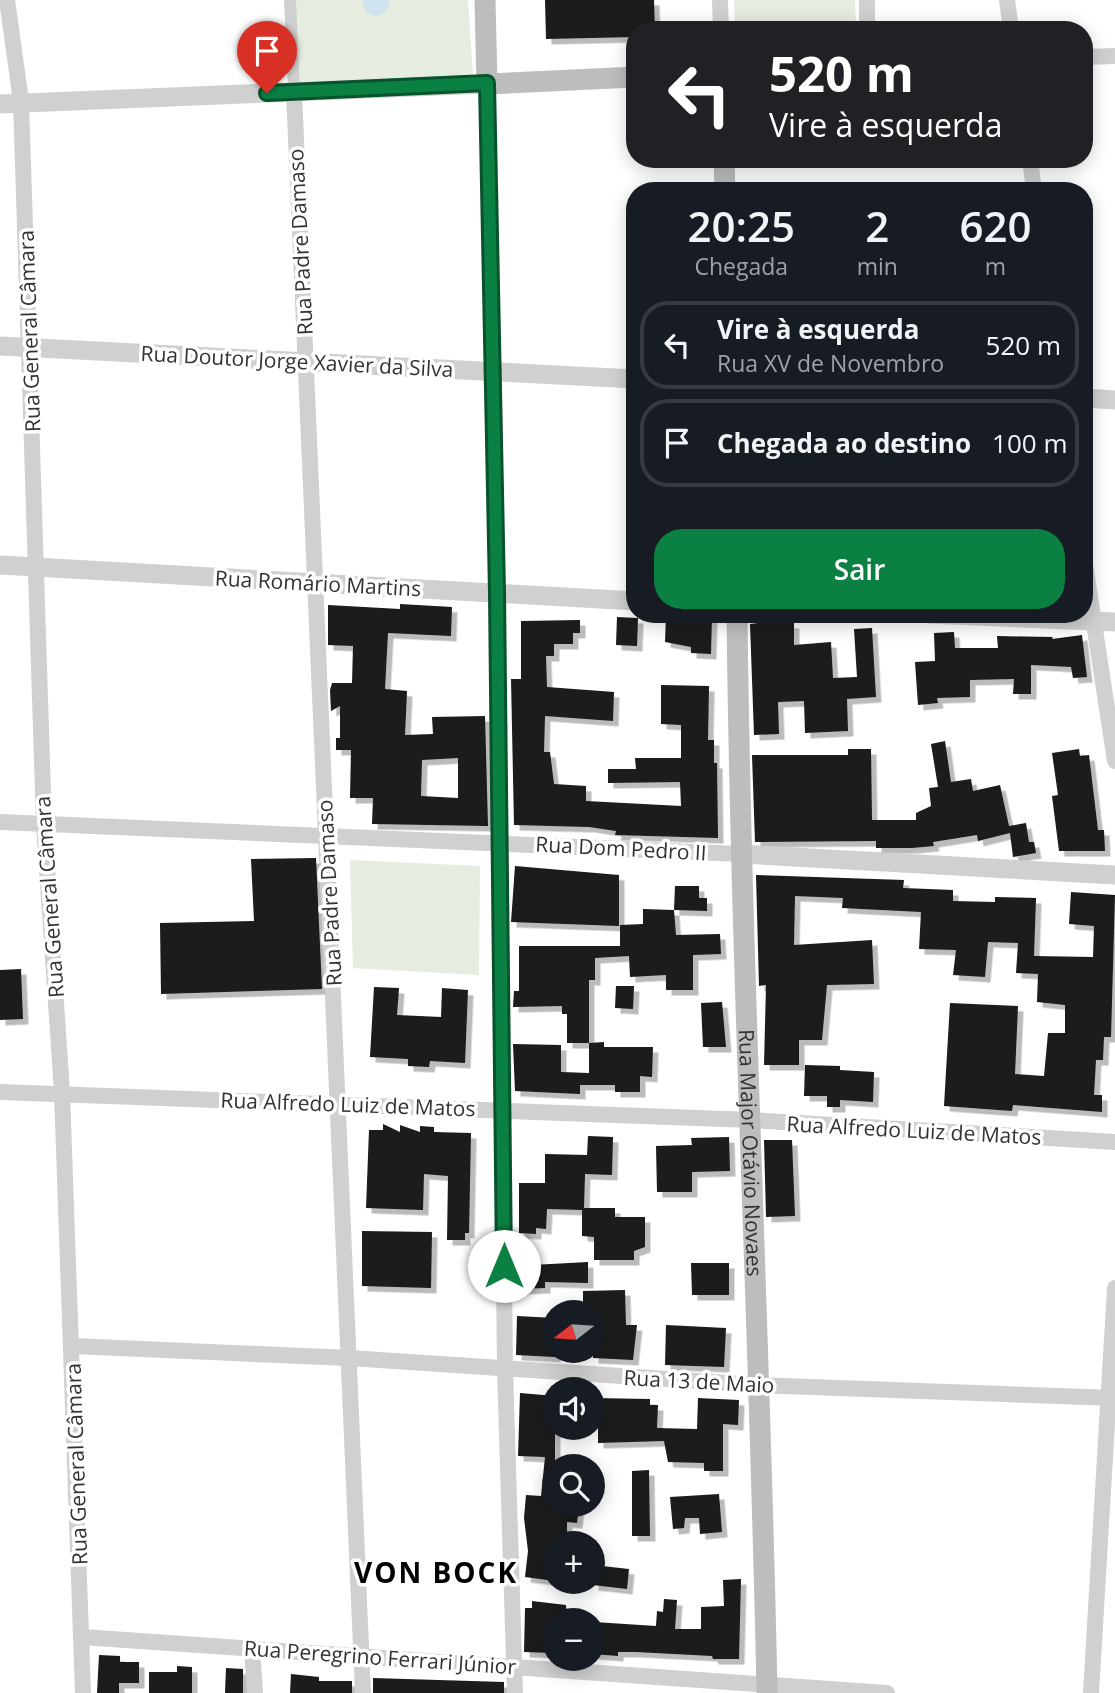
<!DOCTYPE html>
<html lang="pt">
<meta charset="utf-8">
<style>
body{margin:0;font-family:"Open Sans",sans-serif;background:#20242c;color:#f1f3f6;height:100vh;display:flex;flex-direction:column;font-size:26px;white-space:nowrap}
*{box-sizing:border-box;margin:0}
p{font-size:23px;color:#9ea1a6}
.icon{flex:none;width:38px;height:38px;fill:none;stroke:currentColor;stroke-width:2;stroke-linecap:round;stroke-linejoin:round}
.map{position:relative;flex:1;overflow:hidden}
.sheet{position:absolute;left:626px;top:182px;width:467px;height:441px;display:flex;flex-direction:column;background:#171b24;border-radius:28px;box-shadow:0 4px 18px #0003}
.sheet>*{flex:none}
.hud{position:absolute;left:626px;top:21px;width:467px;height:147px;border-radius:28px;box-shadow:0 4px 18px #0003;background:#202124;color:#fff;overflow:hidden}
.needle{width:46px;rotate:253deg}
.tools{position:absolute;left:542px;top:1300px;display:grid;gap:14px}
.tools a{display:grid;place-items:center;width:63px;height:63px;border-radius:50%;background:#171b24;box-shadow:0 4px 18px #0003;font-size:35px}
.pin{position:absolute;display:grid;place-items:center;width:60px;height:60px;color:#fff;margin:-72px -30px;border-radius:50% 50% 50% 0;rotate:-45deg;box-shadow:0 0 7px #0007}
.pin .icon{rotate:45deg}
.me{position:absolute;width:77px;margin:-38px;rotate:0deg;stroke-linejoin:round;filter:drop-shadow(0 0 5px #0008)}
.turn{display:flex;align-items:center;gap:24px;height:147px;padding:0 28px;font-size:32px}
.turn .icon{width:91px;height:91px;stroke-width:2.5}
.turn b{display:block;font-size:49px;line-height:60px}
.eta{display:flex;justify-content:space-evenly;align-items:center;height:119px;text-align:center}
.eta b{font-size:42px;font-weight:600;line-height:49px}
.action{display:flex;gap:14px;margin-top:auto;padding:14px 28px}
.action a{flex:1;height:80px;border-radius:28px;background:#0b8043;color:#fff;font-size:28px;font-weight:600;line-height:80px;text-align:center}
ul{padding:0;list-style:none}
li{display:flex;align-items:center;gap:21px;height:88px;margin:0 14px 10px;padding:0 14px;border:4px solid #363941;border-radius:28px}
li div{flex:1}
li b{display:block;font-size:26px}
li em{font-style:normal}
.map>svg:first-child{display:block}
.green{fill:#e6ecdf}
.water{fill:#cfe2ee}
.building{fill:#1a1a1a;fill-rule:evenodd;filter:url(#shadow)}
.lines{fill:none;stroke-linecap:round;stroke-linejoin:round}
.pedestrian{stroke:#d0d0d0;stroke-width:12}
.minor{stroke:#d0d0d0;stroke-width:16}
.tertiary{stroke:#d0d0d0;stroke-width:19}
.secondary{stroke:#bdbdbd;stroke-width:21}
.route-casing{stroke:#07532c;stroke-width:18}
.route{stroke:#0b8043;stroke-width:12}
.labels{text-anchor:middle;dominant-baseline:central;stroke-width:7;stroke-linejoin:round;paint-order:stroke}
.street-label{font-size:21px;fill:#333;stroke:#fff}
.district-label{font-size:28px;font-weight:bold;letter-spacing:2px;fill:#000;stroke:#fff}
</style>
<div class="map">
<svg width="1115" height="1693" viewBox="0 0 1115 1693">
<defs>
<filter id="shadow"><feDropShadow dx="5.5" dy="5.5" stdDeviation="0" flood-color="#0004"/></filter>
</defs>
<rect width="100%" height="100%" fill="#fff"/>
<!-- green -->
<g class="green">
<path d="M293 0H468L473 75 297 89Z"/>
<path d="M734 0H855L856 30H735Z"/>
<path d="M350 860 480 866 479 975 353 968Z"/>
</g>
<!-- water -->
<path class="water" d="M362 0H390C389 13 378 20 366 12Z"/>
<!-- building -->
<g class="building">
<path d="M545 0H654L655 30H635V37L546 39Z"/>
<path d="M400 604 452 607 451 636 388 633 385 689 407 691 405 735 433 734 432 717 485 716 488 826 372 824 373 798H350L351 750H336V738H340V706L331 711 330 690 332 683H352L353 646 328 645V605L400 609ZM458 758V798L421 796 422 760Z"/>
<path d="M666 615 712 616 711 654 691 653V647L665 642Z"/>
<path d="M617 617 638 618 637 646 616 645Z"/>
<path d="M580 620V633H573V644H554V656H546L547 687 614 692 613 721 545 716 544 752H550L554 784 586 786V801L681 806 680 782 608 783V769H636L635 758H681V725L661 724V685L709 686 708 740H714V763H717L718 838 615 835 616 831 589 827 514 825 511 679H521V621Z"/>
<path d="M767 622 794 623V645L831 642 833 678 857 677 854 629 872 628 876 697 847 699 848 731 805 733 804 701 778 702 779 734 754 735 750 624Z"/>
<path d="M954 632 955 648H998L997 636 1053 637 1052 639 1082 635 1087 677 1073 678 1071 667 1031 665V694H1013L1014 679 970 680V697L937 698 938 703 918 705 915 662 935 661 934 633Z"/>
<path d="M945 741 951 782 971 779 973 791 1000 785 1009 826 1026 823 1029 842H1034L1036 853 1013 857 1010 833 978 841 977 835 933 842 934 846 912 848H876V841L755 842 752 755H848V749H871L872 820H916V813L931 806 929 788 938 787 931 744Z"/>
<path d="M1079 749 1080 756 1089 755 1098 830H1104L1105 851H1059L1052 796 1058 795 1052 753Z"/>
<path d="M316 858 322 989 161 994 160 923 254 921 251 859Z"/>
<path d="M515 866 619 875V926L511 922Z"/>
<path d="M756 875 904 880 903 888 953 890V901L995 902V897L1036 898 1034 956 1093 957 1094 926 1069 924 1071 892 1115 895 1111 1037H1104L1103 1060H1096L1094 1095H1102V1112L1013 1105 1012 1111 944 1106 950 1003 1018 1006 1015 1074 1044 1076 1048 1033H1065V1005L1037 1002 1038 974 1016 973 1018 943 988 942 985 977 953 975 956 950 919 949 921 912 842 908 843 898 795 896 794 945 872 940 874 984 827 985 822 1040H799V1065H764L766 985 759 986Z"/>
<path d="M675 886H699V898H707V911L674 910Z"/>
<path d="M643 909 674 910 676 935 720 934 721 954 693 955V990H666V975L630 977 629 956 595 958V980H589V1043H567V1014H562V1006L513 1007 514 991H519V946H620V925L643 924Z"/>
<path d="M21 969 23 1019 0 1020V970Z"/>
<path d="M616 986H634L633 1009 615 1008Z"/>
<path d="M374 987 399 988 397 1015 441 1017 442 988 468 990 465 1063 430 1061 429 1067 408 1066V1059L370 1057Z"/>
<path d="M722 1002 726 1047H703L701 1003Z"/>
<path d="M604 1042V1047H653L652 1077 640 1076V1092H615V1085H580V1094L515 1091 513 1044 561 1045V1072L589 1073V1043Z"/>
<path d="M805 1065 840 1066V1070L874 1072 873 1102 840 1100V1107H827V1096H804Z"/>
<path d="M383 1124 400 1132V1125L420 1132V1126L434 1127V1132L471 1133 469 1233H465V1240H447L448 1176 424 1174 423 1210 366 1208 369 1130H383Z"/>
<path d="M588 1136 613 1137 612 1175 585 1174 584 1208H615V1217H645V1247L634 1251V1260H594V1237L582 1236V1210L547 1209 546 1229 536 1228V1234L519 1233V1183H545V1154L587 1155Z"/>
<path d="M729 1137 730 1171 692 1172V1192H657L656 1146 692 1145 691 1138Z"/>
<path d="M764 1140H792L795 1216 766 1217Z"/>
<path d="M362 1231 432 1232 431 1288 362 1286Z"/>
<path d="M516 1262H532V1265L588 1262V1283L545 1282V1288L516 1289Z"/>
<path d="M691 1263H729V1295H692Z"/>
<path d="M625 1290 626 1325H637L633 1360 593 1358V1311H583V1291Z"/>
<path d="M517 1316 555 1318V1357L516 1355Z"/>
<path d="M666 1325 726 1328 724 1367 665 1365Z"/>
<path d="M520 1393 555 1396V1505H579L577 1523 567 1522V1544H555V1581L525 1577 528 1551 524 1518 526 1495 541 1496 545 1457 518 1456Z"/>
<path d="M593 1398 650 1399V1405H658L657 1428 697 1429 698 1398 739 1400 738 1425 723 1424V1471H704V1463L668 1462 664 1441 598 1443V1425H593Z"/>
<path d="M649 1470 650 1536H632V1471Z"/>
<path d="M719 1494 722 1532 700 1534 699 1518H685L684 1528 673 1529 670 1497Z"/>
<path d="M593 1565 629 1569 627 1589 593 1585Z"/>
<path d="M741 1579 739 1659H713L712 1656 636 1652H618V1656L593 1654 594 1622 656 1626 657 1611 663 1612 664 1599 677 1600 675 1629H701V1607L724 1606 723 1580Z"/>
<path d="M532 1601 566 1605 567 1620H555L554 1653 524 1652 525 1608H532Z"/>
<path d="M99 1655 120 1656V1662H139V1683H119V1693H97Z"/>
<path d="M177 1666 192 1667V1693H149V1672H177Z"/>
<path d="M226 1668 243 1669V1693H225Z"/>
<path d="M291 1674 319 1677V1681H352V1693H290Z"/>
<path d="M373 1678 504 1682V1693H373Z"/>
</g>
<g class="lines">
<!-- pedestrian -->
<path class="pedestrian" d="M290 0 294 92"/>
<!-- minor -->
<g class="minor">
<path d="M7 0 21 101 44 824 62 1092 83 1693"/>
<path d="M720 0 721 30"/>
<path d="M867 0V30"/>
<path d="M1007 0 1011 30"/>
<path d="M1085 57 1115 56"/>
<path d="M487 84 497 593 505 1370 515 1693"/>
<path d="M294 92 363 1693"/>
<path d="M1030 159 1034 191"/>
<path d="M1085 564 1115 761"/>
<path d="M0 822 740 854"/>
<path d="M0 1092 751 1120 1115 1142"/>
<path d="M73 1346 349 1358 758 1385 1115 1398"/>
<path d="M82 1637 887 1693"/>
<path d="M252 1647 255 1693"/>
<path d="M1091 1693 1115 1288"/>
</g>
<!-- tertiary -->
<g class="tertiary">
<path d="M0 104 487 84"/>
<path d="M0 346 635 379"/>
<path d="M1085 398 1115 400"/>
<path d="M0 565 635 601"/>
<path d="M929 614 1115 622"/>
<path d="M740 854 1115 875"/>
</g>
<!-- secondary -->
<g class="secondary">
<path d="M485 0 487 84 635 77"/>
<path d="M724 159 725 191"/>
<path id="s1" d="M737 614C741 974 760 1333 767 1693"/>
</g>
</g>
<g class="lines">
<defs>
<path id="route" d="M267 93 487 83 497 593 504 1266"/>
</defs>
<!-- route casing -->
<use href="#route" class="route-casing"/>
<!-- route -->
<use href="#route" class="route"/>
</g>
<g class="labels">
<!-- street labels -->
<g class="street-label">
<text transform="translate(300 242) rotate(-93)">Rua Padre Damaso</text>
<text transform="translate(29 331) rotate(-92)">Rua General Câmara</text>
<text transform="translate(297 361) rotate(3)">Rua Doutor Jorge Xavier da Silva</text>
<text transform="translate(318 583) rotate(3)">Rua Romário Martins</text>
<text transform="translate(621 848) rotate(3)">Rua Dom Pedro II</text>
<text transform="translate(329 893) rotate(-93)">Rua Padre Damaso</text>
<text transform="translate(49 897) rotate(-94)">Rua General Câmara</text>
<text transform="translate(348 1104) rotate(2)">Rua Alfredo Luiz de Matos</text>
<text transform="translate(914 1130) rotate(3)">Rua Alfredo Luiz de Matos</text>
<text stroke="none"><textPath href="#s1" startOffset="539">Rua Major Otávio Novaes</textPath></text>
<text transform="translate(699 1381) rotate(3)">Rua 13 de Maio</text>
<text transform="translate(76 1464) rotate(-92)">Rua General Câmara</text>
<text transform="translate(380 1657) rotate(4)">Rua Peregrino Ferrari Júnior</text>
</g>
<!-- district labels -->
<g class="district-label">
<text x="436" y="1572">VON BOCK</text>
</g>
</g>
</svg>
<div class="tools">
<a><svg class="needle" viewBox="-14 -14 28 28"><path d="M0-13l5 13h-10z" fill="#e53935"/><path d="M0 13l5-13h-10z" fill="#9ea1a6"/></svg></a>
<a><svg class="icon" aria-label="sound" viewBox="0 0 24 24"><path d="M4 9h4l5-4v14l-5-4H4zM17 9q2 3 0 6"/></svg></a>
<a><svg class="icon" aria-label="search" viewBox="0 0 24 24"><circle cx="10" cy="10" r="6"/><path d="M15 15l6 6"/></svg></a>
<a>+</a>
<a>−</a>
</div>
<div class="pin" style="left:267px;top:93px;background:#d93025"><svg class="icon" aria-label="arrive" viewBox="0 0 24 24"><path d="M6 21V4h12l-3 4 3 4H6"/></svg></div>
<svg class="me" style="left:504px;top:1266px" viewBox="-20 -20 40 40"><circle r="19" fill="#fff"/><path d="M0-13L10 11 0 6-10 11z" fill="#0b8043"/></svg>
<div class="hud">
<div class="turn"><svg class="icon" aria-label="left" viewBox="0 0 24 24"><path d="M17 20v-9H6M10 6l-5 5 5 5"/></svg><div><b>520 m</b>Vire à esquerda</div></div>
</div>
<section class="sheet">
<div class="eta">
<div><b>20:25</b><p>Chegada</p></div>
<div><b>2</b><p>min</p></div>
<div><b>620</b><p>m</p></div>
</div>
<ul>
<li><svg class="icon" aria-label="left" viewBox="0 0 24 24"><path d="M17 20v-9H6M10 6l-5 5 5 5"/></svg><div><b>Vire à esquerda</b><p>Rua XV de Novembro</p></div><em>520 m</em></li>
<li><svg class="icon" aria-label="arrive" viewBox="0 0 24 24"><path d="M6 21V4h12l-3 4 3 4H6"/></svg><div><b>Chegada ao destino</b></div><em>100 m</em></li>
</ul>
<div class="action"><a>Sair</a></div>
</section>
</div>
